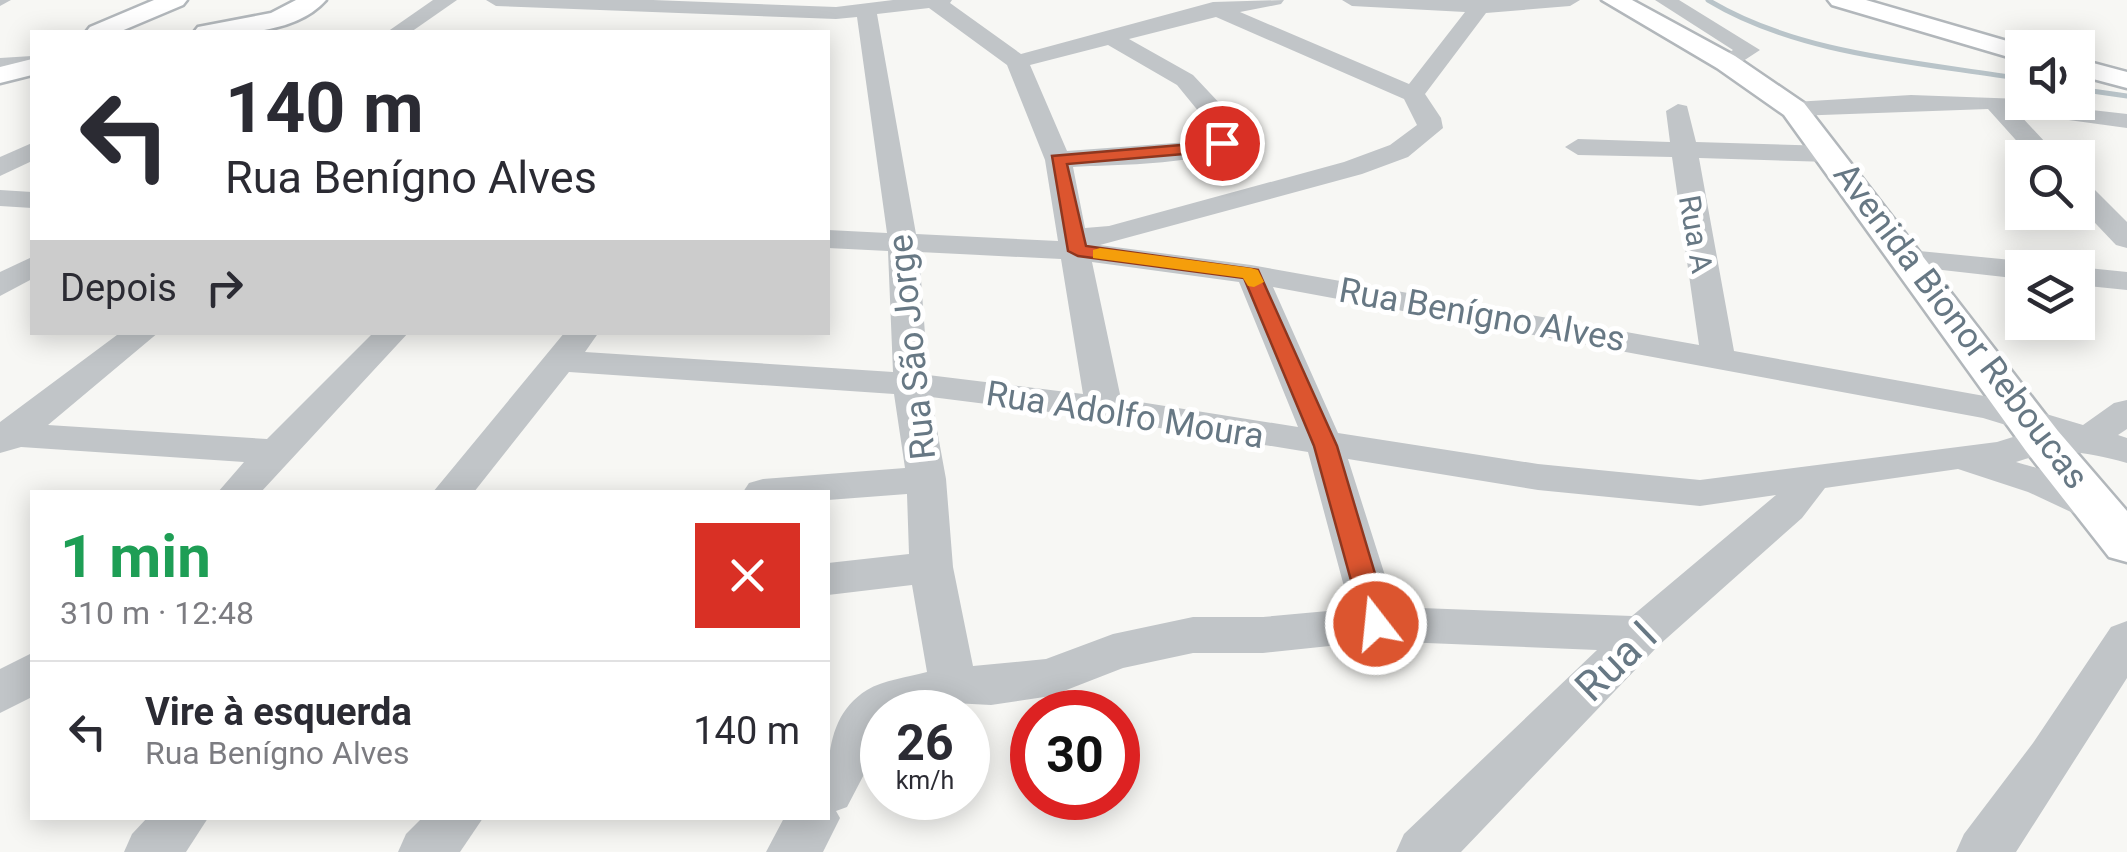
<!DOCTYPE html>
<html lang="pt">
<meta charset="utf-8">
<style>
body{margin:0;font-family:Roboto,sans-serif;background:#f2f2f3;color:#2b2b33;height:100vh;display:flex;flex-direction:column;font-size:38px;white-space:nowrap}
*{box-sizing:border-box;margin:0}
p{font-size:32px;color:#7c7c81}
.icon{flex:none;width:55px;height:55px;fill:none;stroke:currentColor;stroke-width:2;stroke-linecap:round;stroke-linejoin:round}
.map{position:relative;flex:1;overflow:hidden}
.sheet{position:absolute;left:30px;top:490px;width:800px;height:330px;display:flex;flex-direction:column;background:#fff;border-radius:0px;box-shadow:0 5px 25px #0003}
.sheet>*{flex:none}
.banner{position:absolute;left:30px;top:30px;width:800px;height:305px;border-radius:0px;box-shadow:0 5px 25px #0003;background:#fff;color:#2b2b33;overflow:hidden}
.controls{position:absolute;left:2005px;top:30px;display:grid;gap:20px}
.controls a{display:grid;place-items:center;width:90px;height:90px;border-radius:0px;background:#fff;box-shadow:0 5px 25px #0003;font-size:50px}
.speed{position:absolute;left:860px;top:690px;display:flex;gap:20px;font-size:50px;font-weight:700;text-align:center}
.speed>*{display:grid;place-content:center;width:130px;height:130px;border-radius:50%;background:#fff;box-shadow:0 5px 25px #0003;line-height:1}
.speed small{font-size:25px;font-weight:400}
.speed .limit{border:15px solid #d22;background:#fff;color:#111}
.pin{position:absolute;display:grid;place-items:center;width:85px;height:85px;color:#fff;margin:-42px;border:5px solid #fff;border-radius:50%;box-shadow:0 2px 10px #0007}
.me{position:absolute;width:110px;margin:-55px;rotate:344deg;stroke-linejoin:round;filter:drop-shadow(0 0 8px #0008)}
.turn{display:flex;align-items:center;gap:35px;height:210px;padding:0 30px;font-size:45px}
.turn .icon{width:130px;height:130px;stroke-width:2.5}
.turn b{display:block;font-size:70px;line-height:85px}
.then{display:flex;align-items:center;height:95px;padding:0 30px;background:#0003;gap:20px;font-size:38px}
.round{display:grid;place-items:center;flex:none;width:105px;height:105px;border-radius:0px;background:#f2f2f3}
.overview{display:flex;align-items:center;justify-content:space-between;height:170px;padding:0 30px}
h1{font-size:60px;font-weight:700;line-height:75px;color:#1e9e55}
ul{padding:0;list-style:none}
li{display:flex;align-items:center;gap:30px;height:140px;padding:0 30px;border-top:2px solid #e1e1e2}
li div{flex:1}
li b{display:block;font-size:38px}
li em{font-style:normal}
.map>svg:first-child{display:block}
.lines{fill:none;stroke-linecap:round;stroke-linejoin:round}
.stream{stroke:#b9c4c9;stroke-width:5}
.major-casing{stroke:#b2b7bb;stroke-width:5}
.minor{fill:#c1c5c8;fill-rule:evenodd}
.major{fill:#fff;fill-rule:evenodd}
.route{fill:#dc552f;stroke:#8f371f;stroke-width:2.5}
.slow{fill:#f59e0b}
.labels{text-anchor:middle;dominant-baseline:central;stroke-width:10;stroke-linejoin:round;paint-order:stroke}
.far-street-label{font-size:30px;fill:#677884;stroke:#fff}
.street-label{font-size:35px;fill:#677884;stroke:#fff}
.near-street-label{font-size:42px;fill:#677884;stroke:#fff}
</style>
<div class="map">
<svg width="2127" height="852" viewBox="0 0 2127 852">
<rect width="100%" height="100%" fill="#f7f7f4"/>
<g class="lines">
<!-- stream -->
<g class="stream">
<path d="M1708 0C1799 55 1919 62 2022 79"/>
<path d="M2078 89 2127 96"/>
</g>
<defs>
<g id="major">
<path d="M154 0H187L183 5 119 32H86L90 27Z"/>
<path d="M296 0H326C296 34 236 35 194 32L198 27 271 13Z"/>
<path d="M1602 0H1632L1735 56 1804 103 2058 431 2127 511V562L2109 557 2026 451 1784 115 1717 68Z"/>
<path d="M1828 0H1866L2031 48H2022V61L1832 5Z"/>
<path d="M32 59V75L0 83V67Z"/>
<path d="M2078 59 2127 72V88L2078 75Z"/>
</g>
</defs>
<!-- major casing -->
<use href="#major" class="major-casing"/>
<!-- minor -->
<g class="minor">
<path d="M0 0H11L0 6Z"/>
<path d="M433 0H457L411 32H387Z"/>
<path d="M486 0H653L836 7 893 0H952L950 3 1021 54 1213 2 1284 0 1281 4 1240 12 1409 84 1465 12 1352 6 1342 0H1580L1570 6 1486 13 1425 94 1441 118 1443 128 1408 157 1362 174 1100 245 1251 265 1699 345 1672 157 1578 155 1565 147 1578 139 1670 142 1666 111 1678 104 1687 106 1696 142 1830 146 1843 154 1830 162 1699 158 1734 351 1990 397 2083 425 2114 403 2127 400V429L2118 435 2127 438V463C2082 451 2062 447 2016 462 2044 470 2106 487 2122 512L2116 522 2101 526 2028 492 1958 469 1825 488 1802 518 1658 646 1461 852H1396L1404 834 1597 650 1377 641 1263 653H1193L1123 668 1051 696 991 705 953 703 922 712H882V740L847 807 836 811 840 818 823 852H766L784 818H828C828 773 822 718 867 690 883 680 909 677 927 672L912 585 828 595V563L909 554 907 494 828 500V492H743L749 483 763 479 905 468 894 394 569 372 474 492H433L565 332H599L585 352 893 372 888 251 828 248V230L887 233 857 17 836 19 496 6ZM929 8 1007 65 1045 160 1058 241 916 234 877 14ZM1216 17 1404 99 1417 125 1390 145 1344 162 1109 226 1085 228 1073 167C1111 164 1218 167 1242 138L1240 125 1193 75 1129 39ZM1108 45 1177 85 1217 134 1202 141 1067 151 1030 65ZM919 252 1061 259 1083 394 928 375ZM1092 262 1239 282 1298 427 1121 399ZM1273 287 1983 418 2029 432 1997 442 1700 480 1538 464 1338 433ZM931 397 1104 419 1308 452 1350 609 1263 617H1193L1113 634 1046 659 973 666 953 567 946 479ZM1348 459 1538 490 1700 506 1776 495 1632 616 1395 607Z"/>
<path d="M1655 0H1679L1760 50 1734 67H1718L1715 62 1733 50Z"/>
<path d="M32 56V70L0 72V58Z"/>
<path d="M1911 95 2022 99V102L2127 114V128L2018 113 2060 158H2032L1988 109 1794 116 1782 109 1794 102Z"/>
<path d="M32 143V161L0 176V157Z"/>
<path d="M2078 181 2088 183 2127 222V248L2116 245 2078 205Z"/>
<path d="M0 190 32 192V208L0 206Z"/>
<path d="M1909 250 2022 261 2036 268H2022V279L1898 265 1894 259 1898 253Z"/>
<path d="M32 257V279L0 296V272Z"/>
<path d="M2078 267 2127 272V290L2078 285V268H2074Z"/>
<path d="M121 332H159L48 425 267 439 374 332H409L261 492H218L244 462 21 447 0 453V422Z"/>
<path d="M2127 621V678L2016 852H1956L1964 834 2033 743 2111 627Z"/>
<path d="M32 653V697L0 713V669Z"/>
<path d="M147 818H208L186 852H124L132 834Z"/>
<path d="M422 818H483L460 852H398L406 834Z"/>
</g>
<!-- major -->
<use href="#major" class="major"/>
</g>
<!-- route -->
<path class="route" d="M1222 138 1228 139V146L1207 152 1067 164 1086 246 1258 270 1337 446 1390 624 1386 631 1376 634 1367 631 1363 624 1314 446 1244 278 1078 256 1068 251 1052 156 1205 143Z"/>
<!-- slow -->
<path class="slow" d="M1100 248 1251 268 1258 270 1264 282 1254 287 1248 286 1243 278 1093 258V250Z"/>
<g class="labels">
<!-- far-street labels -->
<g class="far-street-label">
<text transform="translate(1696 234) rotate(80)">Rua A</text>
</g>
<!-- street labels -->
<g class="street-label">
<text transform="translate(1482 315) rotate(10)">Rua Benígno Alves</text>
<text transform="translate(1961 326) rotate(53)">Avenida Bionor Reboucas</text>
<text transform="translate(912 347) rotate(-96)">Rua São Jorge</text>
<text transform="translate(1125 415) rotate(9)">Rua Adolfo Moura</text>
</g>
<!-- near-street labels -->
<g class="near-street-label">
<text transform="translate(1616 661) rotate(-44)">Rua I</text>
</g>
</g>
</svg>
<div class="controls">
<a><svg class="icon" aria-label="sound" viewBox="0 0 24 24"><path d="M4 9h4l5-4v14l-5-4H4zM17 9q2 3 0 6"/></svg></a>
<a><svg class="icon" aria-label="search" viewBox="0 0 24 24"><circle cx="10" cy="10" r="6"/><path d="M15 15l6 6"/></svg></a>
<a><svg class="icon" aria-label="layers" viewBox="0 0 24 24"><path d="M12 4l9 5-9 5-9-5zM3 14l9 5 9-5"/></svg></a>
</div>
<div class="speed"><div>26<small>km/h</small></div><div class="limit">30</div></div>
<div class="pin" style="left:1222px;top:143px;background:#d93025"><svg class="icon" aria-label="arrive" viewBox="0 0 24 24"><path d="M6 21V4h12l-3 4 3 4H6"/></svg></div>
<svg class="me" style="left:1376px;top:624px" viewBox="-20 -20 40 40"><circle r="17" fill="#dc552f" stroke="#fff" stroke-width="3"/><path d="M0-11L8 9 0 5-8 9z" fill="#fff"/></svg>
<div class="banner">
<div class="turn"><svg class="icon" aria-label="left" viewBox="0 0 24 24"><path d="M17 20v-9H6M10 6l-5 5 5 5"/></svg><div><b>140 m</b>Rua Benígno Alves</div></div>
<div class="then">Depois<svg class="icon" aria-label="right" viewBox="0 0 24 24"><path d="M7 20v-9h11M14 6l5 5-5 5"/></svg></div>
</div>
<section class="sheet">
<div class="overview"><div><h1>1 min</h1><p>310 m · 12:48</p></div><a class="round" style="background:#d93025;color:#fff"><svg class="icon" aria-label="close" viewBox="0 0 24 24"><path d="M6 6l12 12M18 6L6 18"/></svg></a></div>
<ul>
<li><svg class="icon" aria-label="left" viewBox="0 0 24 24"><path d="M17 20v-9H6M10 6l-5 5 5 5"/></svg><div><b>Vire à esquerda</b><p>Rua Benígno Alves</p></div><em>140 m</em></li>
</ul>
</section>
</div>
